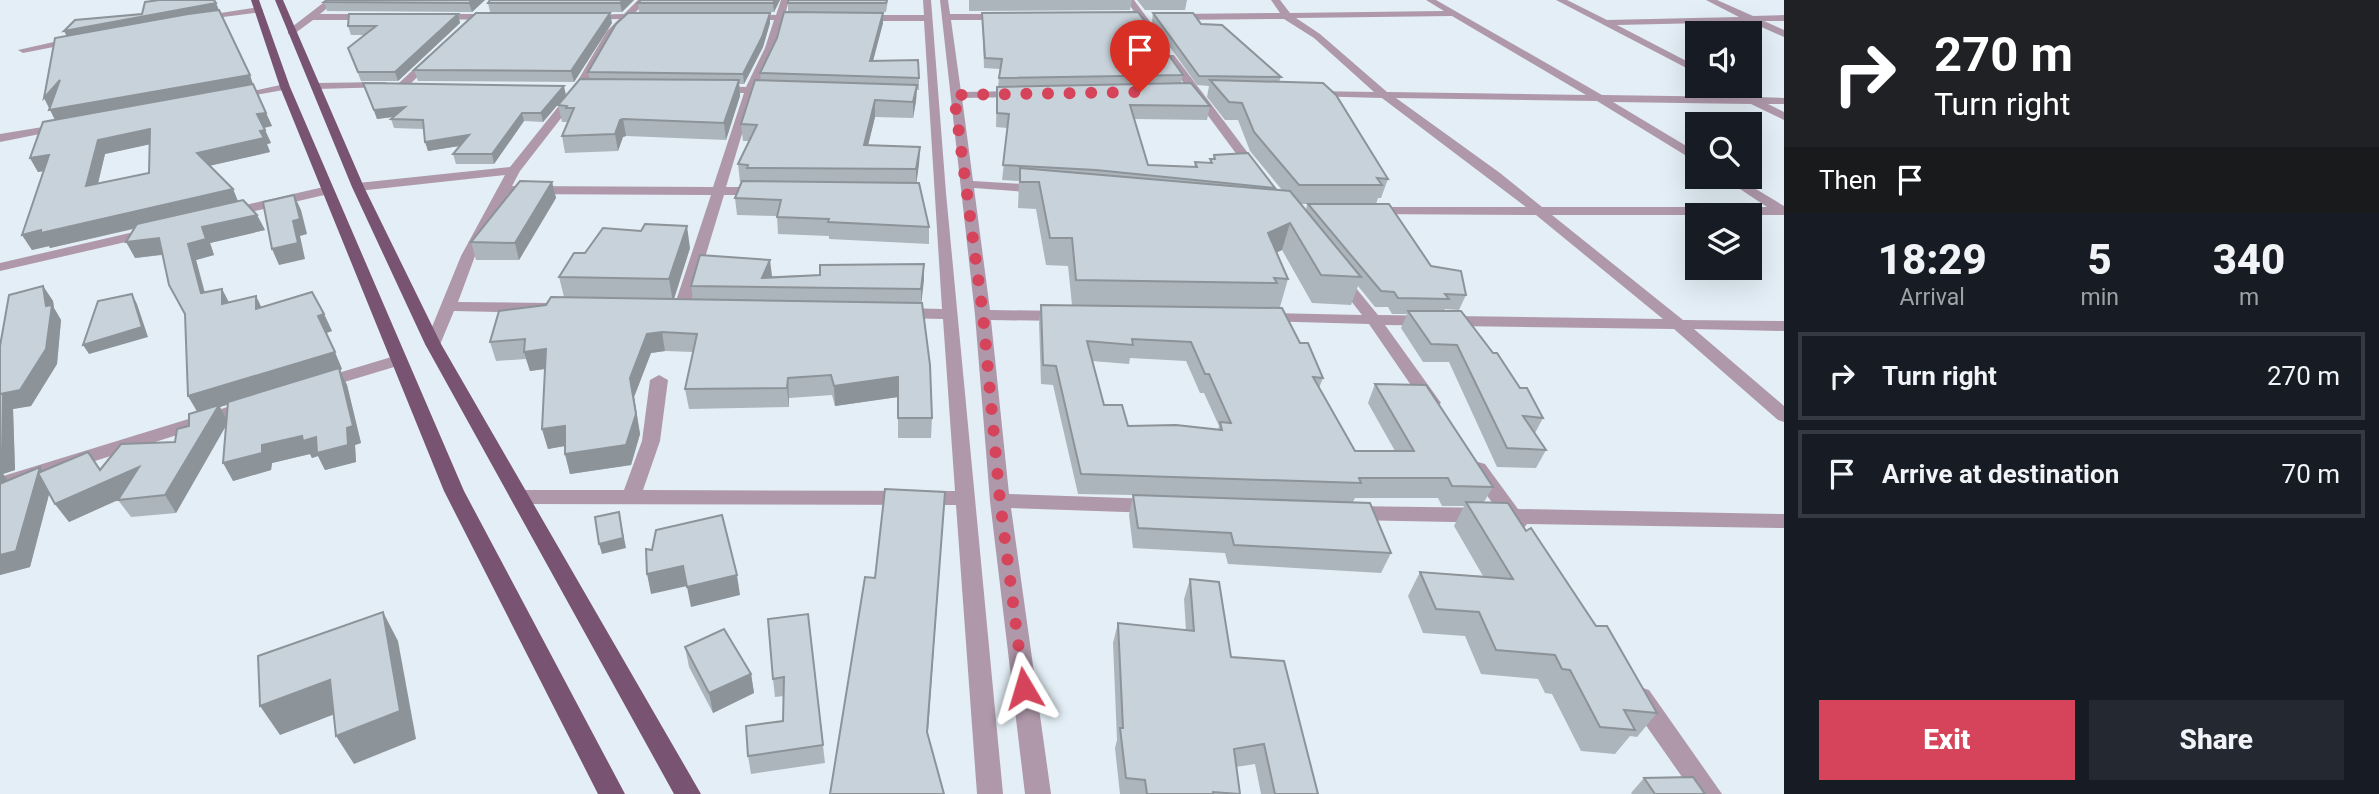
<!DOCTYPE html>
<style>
body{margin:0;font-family:Roboto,sans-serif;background:#242831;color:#f1f3f6;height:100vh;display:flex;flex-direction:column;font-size:26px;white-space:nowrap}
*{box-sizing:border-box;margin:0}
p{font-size:23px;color:#9ea1a6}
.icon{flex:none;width:38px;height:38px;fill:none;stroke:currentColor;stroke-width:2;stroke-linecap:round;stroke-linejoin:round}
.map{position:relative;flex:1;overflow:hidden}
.panel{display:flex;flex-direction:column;background:#171b24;width:595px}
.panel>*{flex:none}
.top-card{background:#202124;color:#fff;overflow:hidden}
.tools{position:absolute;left:1685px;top:21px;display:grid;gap:14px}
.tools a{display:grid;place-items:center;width:77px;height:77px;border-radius:0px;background:#171b24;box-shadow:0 7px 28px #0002;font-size:35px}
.pin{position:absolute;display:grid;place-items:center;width:60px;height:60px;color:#fff;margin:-72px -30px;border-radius:50% 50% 50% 0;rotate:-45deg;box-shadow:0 0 7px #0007}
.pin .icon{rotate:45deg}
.me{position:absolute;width:77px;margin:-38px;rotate:353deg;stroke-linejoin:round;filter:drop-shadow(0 0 5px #0008)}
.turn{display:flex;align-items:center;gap:24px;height:147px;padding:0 35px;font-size:32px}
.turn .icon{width:91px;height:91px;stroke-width:2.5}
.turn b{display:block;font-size:49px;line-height:60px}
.then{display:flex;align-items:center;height:66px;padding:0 35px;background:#0003;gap:14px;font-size:26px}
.eta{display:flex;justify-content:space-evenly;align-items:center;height:119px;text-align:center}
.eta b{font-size:42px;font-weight:800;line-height:49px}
.cta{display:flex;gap:14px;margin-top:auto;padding:14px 35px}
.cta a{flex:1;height:80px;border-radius:0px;background:#d5445a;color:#fff;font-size:28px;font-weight:800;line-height:80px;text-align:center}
.cta a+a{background:#242831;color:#f1f3f6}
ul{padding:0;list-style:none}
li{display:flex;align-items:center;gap:21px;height:88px;margin:0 14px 10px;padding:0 21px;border:4px solid #363941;border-radius:0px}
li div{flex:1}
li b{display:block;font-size:26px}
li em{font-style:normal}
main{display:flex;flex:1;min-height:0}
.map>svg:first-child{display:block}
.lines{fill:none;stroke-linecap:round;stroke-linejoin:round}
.minor{fill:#ae98aa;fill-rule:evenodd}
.major{fill:#795372;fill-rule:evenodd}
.wall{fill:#acb5bb;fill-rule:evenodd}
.shaded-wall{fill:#8c9399}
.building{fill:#c8d2da;stroke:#8c9399;stroke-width:2;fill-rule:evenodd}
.route{stroke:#d5445a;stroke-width:12;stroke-dasharray:0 21.6}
</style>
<main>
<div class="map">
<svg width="1784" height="794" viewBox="0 0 1784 794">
<rect width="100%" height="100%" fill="#e3eef6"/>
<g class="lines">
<!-- minor -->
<g class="minor">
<path d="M327 0H337L320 14H371L376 17 371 20H313L294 34H288V30Z"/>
<path d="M638 0H647L635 13 652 16 629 19 616 32 583 90 520 171 512 186 713 187 744 93 718 92 713 89 718 86 746 87 765 48 774 20H749L744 17 749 14 776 15 781 0H789L785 15H805L810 18 805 21 783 20 775 48 757 87 774 88 779 91 774 94H754L726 187H761L767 191 761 195H724L689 310 681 315 673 310 711 195 508 194 475 256 458 302 548 303 556 308 548 313 454 311 439 347H427L425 344 461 256 505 175 358 191 352 187 358 183 510 167 574 87 607 31 619 19 588 20 585 19V15L624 14Z"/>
<path d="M923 0H931L946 193 1003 794H977L956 505 521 504 514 502 511 497 514 492 521 490H624L642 441 650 380 659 375 668 380 660 441 643 490 955 491 943 319 902 318 894 313 902 308 942 309 924 21H861L856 18 861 15H924Z"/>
<path d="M940 0H948L950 14H1003L1008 17 1003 20H951L961 92 1021 91 1026 94 1021 97 962 98 973 181 1040 185 1046 189 1040 193 974 188 990 310 1063 311 1071 316 1063 321 991 320 1009 494 1154 499 1161 501 1164 506 1161 511 1154 513 1011 508 1051 794H1025L990 501 975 315Z"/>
<path d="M1126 0H1134L1159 34 1157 36H1151Z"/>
<path d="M1271 0H1280L1290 13 1444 11 1426 0H1436L1602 95 1739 97 1721 86H1734L1755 97 1784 98V104H1768L1784 112V120L1751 104 1613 102 1698 153V163L1597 101 1396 98 1500 173 1542 207H1767L1722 177H1736L1784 206V215H1552L1683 320 1784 321V331L1694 329 1784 406V422L1778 420 1674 329 1385 325 1441 403 1432 409 1426 407 1369 324 1260 321 1258 318 1266 313 1362 315 1334 279 1341 275 1346 276 1378 315 1663 319 1536 215 1366 214 1364 211 1371 207H1526L1382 98 1308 96 1307 94 1312 91 1374 92 1314 38 1284 19 1171 20 1166 17 1171 14 1280 13ZM1452 16 1586 95 1387 92 1320 34 1296 18Z"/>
<path d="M1556 0H1567L1607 20 1739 17 1706 0H1717L1753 16 1784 15V21H1764L1784 30V37L1750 22 1617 25 1698 67V74Z"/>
<path d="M259 7 263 10 262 12 200 20 195 17Z"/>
<path d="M437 14H493L498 17 493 20 434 19V15Z"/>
<path d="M76 37 81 40 79 42 23 53 18 50Z"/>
<path d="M429 55 438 57 407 87H399V83Z"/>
<path d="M1166 55H1174L1260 169V175H1252L1166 59Z"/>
<path d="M385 82 390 85 389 87 317 89 312 86 317 83Z"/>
<path d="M285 84 289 85V89L234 99 229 96Z"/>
<path d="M61 124 67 127 65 129 0 142V134Z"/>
<path d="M328 186 334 190 333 193 229 217 222 213 224 210Z"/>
<path d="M151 228 158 232 156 235 0 271V263Z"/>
<path d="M398 355 404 356 406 360 404 364 321 389 312 384 315 380Z"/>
<path d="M247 401 256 407 253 411 0 491V477Z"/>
<path d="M1478 462 1485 464 1518 509 1784 514V528L1527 524 1524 528C1516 531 1511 530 1506 523L1350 520 1343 518 1340 513 1343 508 1350 506 1496 508 1468 469 1471 464Z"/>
<path d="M1640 687 1649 690 1722 794H1694L1631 704 1628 697 1631 690Z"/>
</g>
<!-- major -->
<g class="major">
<path d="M251 0H259L290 87 464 491 625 794H598L444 491 280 87Z"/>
<path d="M275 0H283L364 187 441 344 701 794H674L425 344 352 187Z"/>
</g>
</g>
<!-- wall -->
<g class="wall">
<path d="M327 0H485L472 12 327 11 324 2Z"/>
<path d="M634 0 622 12H490L488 3Z"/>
<path d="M780 0 774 12H639L638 3Z"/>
<path d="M788 0H888L886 12H849L883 23 873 61 919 78V90H917L916 101 913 118 875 117 868 145 920 147 919 164 916 183 929 227V244L829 239V236L778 234 777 216 737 215 735 198 742 182H740L738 164 749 141H743L741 124 761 80 760 73 788 12Z"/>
<path d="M969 0H1132L1130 10 969 11Z"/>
<path d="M1137 0H1187L1185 10H1145Z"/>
<path d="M219 10 272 126 264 128 271 143 267 144 270 152 209 166 233 189 238 201 257 215 265 230 210 243 214 255 196 260 205 292 222 289 229 302 256 296 261 307 324 314 332 331 326 333 342 369 340 370 347 385 361 443 355 445 356 462 325 470 318 456 312 458 310 454 272 463 271 470 233 481 226 426 176 513 131 517 118 500 69 522 55 504 49 494 30 567 0 575V346L43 286 53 301 54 308 61 320 57 364 31 406 13 409 15 470 3 474 8 481 40 467 43 471 88 452 100 469 175 442 189 426 197 411 188 396 185 314 162 255 135 258 134 229 50 248 49 246 32 250 22 235 43 171 38 172 30 158 55 120 67 36 64 31 142 14ZM149 144V173L98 183 105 154ZM228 404 226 419 220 407Z"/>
<path d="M770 13V23L763 47 744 84H739L740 96 726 140 626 136 623 137 618 151 565 153 562 136 567 122H562L558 105 590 79 588 72Z"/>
<path d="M982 13 1183 75 1181 83 1210 106 1207 120 1134 119 1148 165 1194 167 1195 162H1210V159H1213L1214 155 1275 188V190H1282L1250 151 1238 120H1225L1207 97 1209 86 1197 85 1152 22 1153 13 1201 24 1281 77 1279 82 1388 179 1381 198H1378L1376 204 1431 266 1466 295 1459 310 1445 309 1444 311 1520 388 1543 418 1535 433 1546 450 1536 468 1497 467 1449 362H1423L1401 328 1407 314H1392L1388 307H1375L1358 286 1351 305 1312 303 1282 250 1277 252 1288 279 1280 307H1270L1269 308 1300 343 1323 378 1319 388 1355 451H1395L1368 403 1375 384 1493 487 1484 502 1526 531 1596 626 1657 713 1637 737 1630 736 1615 754 1581 751 1552 694 1545 693 1538 679 1481 674 1465 636 1423 633 1408 596 1420 572 1483 576 1454 526 1464 506H1442L1438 498H1355L1353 502 1391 553 1381 573 1228 564 1225 553 1133 548 1129 515 1133 495 1078 494 1053 385 1041 384 1039 323 1041 305H1072L1068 266 1046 265 1036 209 1018 208 1019 181 1002 180 1008 128 996 127 997 87H998L1000 69 984 68ZM1301 204H1307L1306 210ZM1130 358 1186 361 1200 393H1204L1219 426 1218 430 1128 426 1104 405 1092 361 1129 364Z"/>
<path d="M458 14 460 23 398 81H361L348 48 365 35H351L348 26Z"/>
<path d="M612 23 574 82 418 81 414 70Z"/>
<path d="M363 83 566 95 543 122 524 121 494 164H456L453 154 460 146 428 151 423 129 394 128 391 119 393 117 377 119Z"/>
<path d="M552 182 556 198 519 260H476L471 242Z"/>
<path d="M690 248 674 299H693L691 286 772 276 820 275 924 264 921 303 932 418 931 438H898V397L835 406 832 395 789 398V407L689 409 685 389 693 352 665 351 651 353 634 397 640 434 631 465 570 474 565 454V446L548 449 542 429 545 369 530 371 526 359 496 361 490 342 546 305 564 297 559 277Z"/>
<path d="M1190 579 1231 657 1318 794H1261L1255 764 1236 767 1240 794H1120L1115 748 1117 740 1113 643 1118 623 1186 631 1184 599Z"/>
<path d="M808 614 825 763 751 774 748 756 783 721 784 696 775 697 773 679Z"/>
<path d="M685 647 751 674 754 693 713 713 689 667Z"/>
<path d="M1644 778 1705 794H1632L1631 793Z"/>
</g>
<!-- shaded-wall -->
<g class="shaded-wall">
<path d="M472 0H485L472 12 469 3Z"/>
<path d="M623 0H634L622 12 620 3Z"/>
<path d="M775 0H780L774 12 773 3Z"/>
<path d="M216 3 219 10 68 38 64 31Z"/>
<path d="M610 13 612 23 574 82 571 71Z"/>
<path d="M770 13V23L763 47 744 84 743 74Z"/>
<path d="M883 13V23L870 72V61Z"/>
<path d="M458 14 460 23 398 81 395 72Z"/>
<path d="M250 75 254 87 56 122 44 98 60 80Z"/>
<path d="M739 80 740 96 726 140 724 123Z"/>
<path d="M917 85 916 101 913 118V102Z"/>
<path d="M564 86 566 95 543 122 541 113Z"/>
<path d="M875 100V117L864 162V145Z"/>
<path d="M405 107 408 115 377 119 374 110Z"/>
<path d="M266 113 272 126 263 128 257 114Z"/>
<path d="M522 113 524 121 494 164 492 154Z"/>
<path d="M623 119 626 136 623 137 618 151 615 134 620 120Z"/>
<path d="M150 129 156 143 105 154 94 200 86 186 98 140Z"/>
<path d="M265 130 271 143 267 144 270 152 204 167 197 153Z"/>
<path d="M469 135 471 144 428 151 425 142Z"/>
<path d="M920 147 919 164 916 186V169Z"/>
<path d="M49 155 57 169 38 172 30 158Z"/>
<path d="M552 182 556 198 519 260 515 243Z"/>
<path d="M233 189 239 204 50 248 49 246 32 250 22 235Z"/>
<path d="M294 195 301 210 307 234 300 236 305 259 279 265 272 249 293 221Z"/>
<path d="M257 215 265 230 210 243 214 255 196 260 209 310 201 293 188 244 202 227Z"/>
<path d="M1290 223 1282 250 1261 260 1268 233Z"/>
<path d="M687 226 690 248 673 302 669 279Z"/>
<path d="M159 238 167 254 135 258 126 242Z"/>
<path d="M770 260 772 276 767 287 762 278Z"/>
<path d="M924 264V280L921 306V289Z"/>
<path d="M43 286 53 301 54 308 61 320 57 364 31 406 13 409 15 470 3 474 15 489 2 483 0 475V394L46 306Z"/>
<path d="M222 289 230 305 222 304Z"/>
<path d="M132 294 137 304 148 337 89 354 83 345Z"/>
<path d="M256 296 264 313 256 309Z"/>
<path d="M324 314 332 331 326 333 318 316Z"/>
<path d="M662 332 665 351 651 353 634 397 640 434 631 465 570 474 565 454 630 378 647 334Z"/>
<path d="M546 349 551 368 530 371 524 352Z"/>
<path d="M335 352 342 369 340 370 347 385 361 443 355 445 356 462 325 470 318 456 312 458 310 454 272 463 271 470 233 481 223 463 262 445 340 370 220 407 228 422 176 513 165 495 198 413 188 396Z"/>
<path d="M898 377V397L835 406 834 386Z"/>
<path d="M788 378 789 398V407L787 388Z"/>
<path d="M565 426 570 445 548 449 542 429Z"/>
<path d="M88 452 101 470 139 467 151 485 69 522 55 504Z"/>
<path d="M40 467 52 483 30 567 0 575V555Z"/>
<path d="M945 492 943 519 926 759 927 732Z"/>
<path d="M619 512 626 548 602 554 599 544Z"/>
<path d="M683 566 687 586 651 594 647 574Z"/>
<path d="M737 575 740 595 691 607 687 587Z"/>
<path d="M383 612 398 641 416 739 354 764 336 736Z"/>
<path d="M751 674 754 693 713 713 709 693Z"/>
<path d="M330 680 348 709 280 735 260 706Z"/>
</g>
<!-- building -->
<g class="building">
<path d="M159 0H214L216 3 64 31 75 20 142 14 145 2Z"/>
<path d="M327 0H472L469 3 324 2Z"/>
<path d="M490 0H623L620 3H488Z"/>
<path d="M641 0H775L773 3H638Z"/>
<path d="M788 0H887L886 3H788Z"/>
<path d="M219 10 250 75 49 110 60 80 44 98 55 38 188 14Z"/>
<path d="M784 12 883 13 870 61 918 60 919 78 760 73 777 38Z"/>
<path d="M1138 12 1183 75 999 78 1002 59 985 58 982 13Z"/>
<path d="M476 13H610L571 71 414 70Z"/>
<path d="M628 13H770L762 37 743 74 588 72 616 24Z"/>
<path d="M1153 13H1193L1201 24 1222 25 1281 77 1199 76Z"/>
<path d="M349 14H458L395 72H358L348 48 376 26H348Z"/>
<path d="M580 79 739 80 724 123 623 119 620 120 615 134 562 136 574 108H566L567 106 558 105Z"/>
<path d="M755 80 917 85 913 102 875 100 864 145 920 147 916 169 747 168 748 165 738 164 757 125 741 124Z"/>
<path d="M1210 80 1323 83 1336 95 1388 179 1377 178 1382 185H1299L1254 132 1242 103 1229 102Z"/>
<path d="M363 83 564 86 541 113H522L492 154H453L469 135 425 142 423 120 391 119 405 107 374 110Z"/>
<path d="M1191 83 1210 106 1130 105 1148 165 1197 167 1195 162 1212 163 1210 159H1215L1214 155 1248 153 1275 188 1096 170 1003 165 1009 114 997 113V87Z"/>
<path d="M253 84 266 113 257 114 265 130 260 131 264 138 197 153 233 189 41 233V230L22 235 49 155 30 158 43 122ZM150 129 149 173 86 186 98 140Z"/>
<path d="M1020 168 1290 191 1361 277 1321 275 1290 223 1268 233 1288 279 1274 278 1277 283 1076 280 1072 238H1050L1039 182H1020Z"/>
<path d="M520 181 552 182 515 243 471 242Z"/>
<path d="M742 181 919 183 929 227 828 222 829 219 777 217 781 200 735 198Z"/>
<path d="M294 195 300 219 293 221 298 243 272 249 263 202Z"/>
<path d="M243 200 257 215 202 227 206 239 188 244 201 293 222 289V304L256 296V309L312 292 324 314 318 316 335 352 188 396 185 314 169 285 159 238 126 242 137 224Z"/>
<path d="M1308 204H1389L1431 266 1461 271 1466 295 1445 294 1449 299 1398 298 1394 292 1381 291Z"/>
<path d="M645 224 687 226 669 279 559 277 574 253H585L603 228 641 231Z"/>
<path d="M700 255 770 260 762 278 820 275V265L924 264 921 289 691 286Z"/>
<path d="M43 286 46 306 52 305 46 349 20 390 0 394V346L9 295Z"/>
<path d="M132 294 142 327 83 345 98 301Z"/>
<path d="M551 297 922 303 930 365 932 418H898V377L834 386 831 375 788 378 787 388 685 389 697 334 662 332 647 334 630 378 636 414 626 445 565 454V426L542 429 546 349 524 352 525 339 490 342 499 311 546 305Z"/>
<path d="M1041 305 1282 308 1300 343H1308L1323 378 1313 377 1355 451H1414L1375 384 1426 385 1493 487 1452 486 1448 478H1359L1361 483 1081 474 1056 366 1043 365ZM1132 339 1191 342 1205 374H1209L1231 423 1220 422 1222 430 1176 425 1128 426 1122 405H1104L1087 341 1133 345Z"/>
<path d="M1408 311H1461L1493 353H1497L1520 388H1527L1543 418 1523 416 1546 450 1507 448 1457 345 1431 344Z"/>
<path d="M339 368 353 426 347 428 348 445 317 453 316 437 303 441 302 436 262 445V453L223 463 228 402Z"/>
<path d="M0 394H3L2 454H0Z"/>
<path d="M219 405 165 495 118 500 139 467 55 504 38 473 88 452 100 470 121 444 175 442 177 429 189 426V414Z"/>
<path d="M40 467 16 551 0 555V474L2 473V483Z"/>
<path d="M885 489 945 492 927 732 944 794H830L865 577 875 578Z"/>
<path d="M1133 495 1370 503 1391 553 1234 545 1231 533 1138 528Z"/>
<path d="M1466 502 1508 503 1526 531 1531 528 1596 626H1607L1657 713 1624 710 1635 730 1600 727 1570 670 1562 669 1555 655 1496 650 1479 612 1436 609 1420 572 1513 579Z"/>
<path d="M619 512 623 538 599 544 595 517Z"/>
<path d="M722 515 737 575 687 587 683 566 647 574 646 549 652 550 656 530Z"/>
<path d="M1190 579 1219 582 1231 657 1284 661 1318 794H1275L1264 744 1234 749 1240 794 1213 792V794H1147L1145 780 1126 778 1120 728H1123L1118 623 1194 631Z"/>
<path d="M383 612 400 711 336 736 330 680 260 706 258 656Z"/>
<path d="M808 614 823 745 748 756 746 726 783 721 784 677 773 679 768 619Z"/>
<path d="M724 629 751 674 709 693 685 647Z"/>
<path d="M1693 777 1705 794H1655L1644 778Z"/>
</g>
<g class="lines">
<!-- route -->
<path class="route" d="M1024 688 1000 501 983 315 954 95 1140 92"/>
</g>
</svg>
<div class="tools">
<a><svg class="icon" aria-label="sound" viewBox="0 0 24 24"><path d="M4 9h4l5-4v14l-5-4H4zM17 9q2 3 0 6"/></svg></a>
<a><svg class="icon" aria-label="search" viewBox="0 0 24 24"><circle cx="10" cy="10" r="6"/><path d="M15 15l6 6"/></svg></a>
<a><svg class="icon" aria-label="layers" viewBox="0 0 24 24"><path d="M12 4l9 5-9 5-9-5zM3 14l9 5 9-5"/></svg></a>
</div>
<div class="pin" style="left:1140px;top:92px;background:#d93025"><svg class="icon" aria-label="arrive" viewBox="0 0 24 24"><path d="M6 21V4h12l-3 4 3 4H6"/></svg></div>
<svg class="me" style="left:1024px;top:688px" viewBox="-20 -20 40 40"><path d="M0-17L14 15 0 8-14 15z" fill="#d5445a" stroke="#fff" stroke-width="4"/></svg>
</div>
<section class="panel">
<div class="top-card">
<div class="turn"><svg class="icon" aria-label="right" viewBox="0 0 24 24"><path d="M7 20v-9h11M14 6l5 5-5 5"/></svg><div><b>270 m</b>Turn right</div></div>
<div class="then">Then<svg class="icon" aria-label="arrive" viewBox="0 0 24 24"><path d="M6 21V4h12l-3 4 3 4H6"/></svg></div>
</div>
<div class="eta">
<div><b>18:29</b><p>Arrival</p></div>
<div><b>5</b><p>min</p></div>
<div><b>340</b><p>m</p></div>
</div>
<ul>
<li><svg class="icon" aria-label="right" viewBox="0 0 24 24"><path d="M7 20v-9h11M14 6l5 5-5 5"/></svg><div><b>Turn right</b></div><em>270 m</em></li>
<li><svg class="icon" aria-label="arrive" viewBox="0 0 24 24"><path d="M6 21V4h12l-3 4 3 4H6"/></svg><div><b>Arrive at destination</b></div><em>70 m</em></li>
</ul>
<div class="cta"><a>Exit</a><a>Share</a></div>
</section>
</main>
